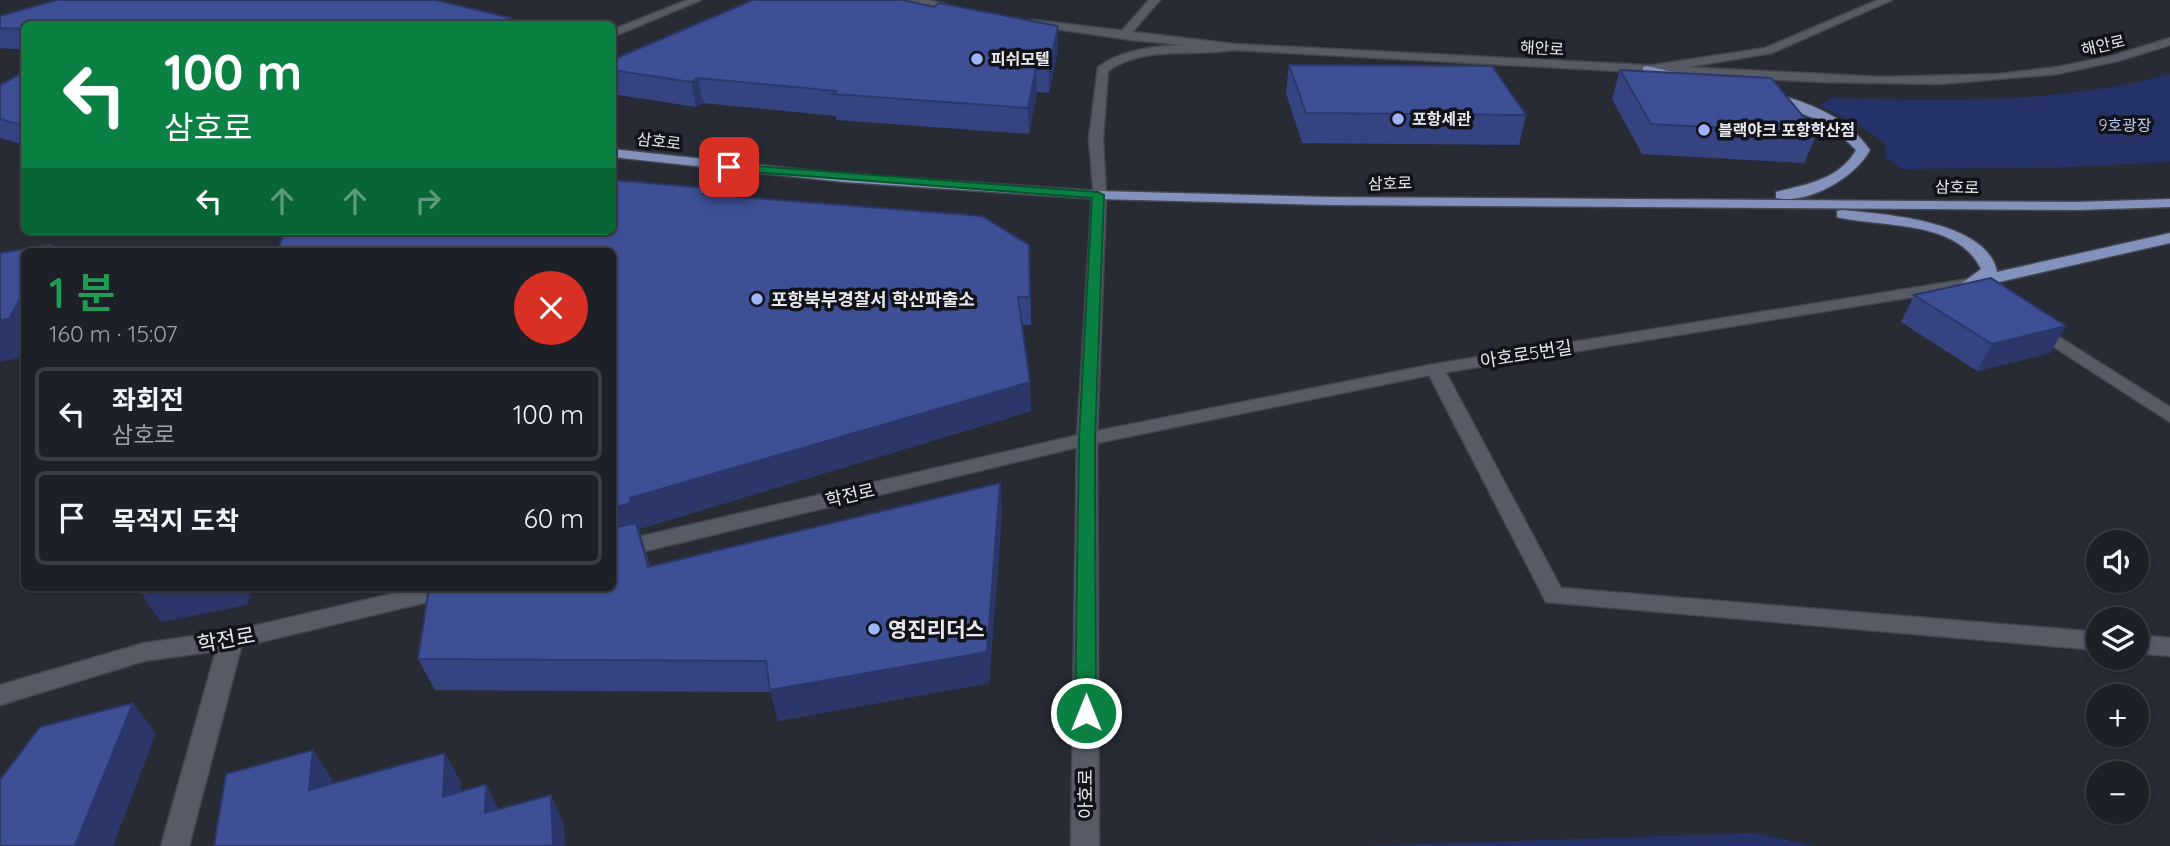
<!DOCTYPE html>
<html lang="ko">
<meta charset="utf-8">
<style>
body{margin:0;font-family:Quicksand,"Noto Sans KR",sans-serif;background:#26282f;color:#f1f3f6;height:100vh;display:flex;flex-direction:column;font-size:26px;white-space:nowrap}
*{box-sizing:border-box;margin:0}
p{font-size:23px;color:#a1a3a7}
.icon{flex:none;width:38px;height:38px;fill:none;stroke:currentColor;stroke-width:2;stroke-linecap:round;stroke-linejoin:round}
.map{position:relative;flex:1;overflow:hidden}
.side{position:absolute;left:21px;top:248px;width:595px;height:343px;display:flex;flex-direction:column;background:#1e2027;border-radius:10px;box-shadow:0 2px 5px #0004,0 0 0 2px #3c3e44}
.side>*{flex:none}
.top-card{position:absolute;left:21px;top:21px;width:595px;height:214px;border-radius:10px;box-shadow:0 2px 5px #0004,0 0 0 2px #3c3e44;background:#0b8043;color:#fff;overflow:hidden}
.tools{position:absolute;left:2086px;top:530px;display:grid;gap:14px}
.tools a{display:grid;place-items:center;width:63px;height:63px;border-radius:50%;background:#1e2027;box-shadow:0 2px 5px #0004,0 0 0 2px #3c3e44;font-size:35px}
.pin{position:absolute;display:grid;place-items:center;width:60px;height:60px;color:#fff;margin:-30px;border-radius:14px;box-shadow:0 4px 10px #0006}
.me{position:absolute;width:77px;margin:-38px;rotate:0deg;stroke-linejoin:round;filter:drop-shadow(0 0 5px #0008)}
.turn{display:flex;align-items:center;gap:24px;height:147px;padding:0 28px;font-size:32px}
.turn .icon{width:91px;height:91px;stroke-width:2.5}
.turn b{display:block;font-size:49px;line-height:60px}
.lanes{display:flex;align-items:center;height:66px;padding:0 28px;background:#0003;justify-content:center;gap:35px;direction:ltr}
.lanes .off{opacity:.35}
.round{display:grid;place-items:center;flex:none;width:74px;height:74px;border-radius:37px;background:#26282f}
.overview{display:flex;align-items:center;justify-content:space-between;height:119px;padding:0 28px}
h1{font-size:42px;font-weight:600;line-height:52px;color:#1e9e55}
ul{padding:0;list-style:none}
li{display:flex;align-items:center;gap:21px;height:94px;margin:0 14px 10px;padding:0 14px;border:4px solid #3c3e44;border-radius:10px}
li div{flex:1}
li b{display:block;font-size:26px}
li em{font-style:normal}
.map>svg:first-child{display:block}
.green{fill:#253268}
.lines{fill:none;stroke-linecap:round;stroke-linejoin:round}
.service-casing{stroke:#43464e;stroke-width:3}
.minor-casing{stroke:#43464e;stroke-width:3}
.tertiary-casing{stroke:#43464e;stroke-width:3}
.secondary-casing{stroke:#43464e;stroke-width:3}
.primary-casing{stroke:#43464e;stroke-width:3}
.service{fill:#575b65;fill-rule:evenodd}
.minor{fill:#575b65;fill-rule:evenodd}
.tertiary{fill:#575b65;fill-rule:evenodd}
.secondary{fill:#575b65;fill-rule:evenodd}
.primary{fill:#8391bd;fill-rule:evenodd}
.wall{fill:#354481}
.shaded-wall{fill:#2b3769}
.building{fill:#3e4f96;stroke:#2b3769;stroke-width:2}
.route{fill:#0b8043;stroke:#07532c;stroke-width:2}
.poi-dot{fill:#9db4fd;stroke:#121318;stroke-width:2.5}
.labels{text-anchor:middle;dominant-baseline:central;stroke-width:7;stroke-linejoin:round;paint-order:stroke}
.far-street-label{font-size:16px;fill:#e6e8ee;stroke:#121318}
.far-poi-label{font-size:16px;font-weight:bold;fill:#e6e8ee;stroke:#121318;text-anchor:start}
.far-park-label{font-size:16px;fill:#bbc9f1;stroke:#121318}
.poi-label{font-size:18px;font-weight:bold;fill:#e6e8ee;stroke:#121318;text-anchor:start}
.street-label{font-size:18px;fill:#e6e8ee;stroke:#121318}
.near-poi-label{font-size:21px;font-weight:bold;fill:#e6e8ee;stroke:#121318;text-anchor:start}
.near-street-label{font-size:21px;fill:#e6e8ee;stroke:#121318}
</style>
<div class="map">
<svg width="2170" height="846" viewBox="0 0 2170 846">
<rect width="100%" height="100%" fill="#282b34"/>
<!-- green -->
<g class="green">
<path d="M2170 74V162L2046 168 1902 169 1886 158 1885 144 1861 126 1819 106 1831 98C1945 101 2059 104 2170 74Z"/>
<path d="M1754 833 1815 846H1365Z"/>
</g>
<g class="lines">
<defs>
<g id="service">
<path d="M1149 0H1160L1127 38H1119V34Z"/>
<path d="M1878 0H1892L1772 53 1647 74 1641 70 1647 66 1765 48Z"/>
<path d="M1234 44 1238 45V49C1195 58 1146 44 1108 71L1103 139 1106 195 1099 199 1094 198 1089 139 1098 67C1137 40 1189 46 1234 44Z"/>
<path d="M2037 323 2170 407V422L2031 332 2028 328 2031 324Z"/>
<path d="M1435 364 1444 369 1561 588 2098 632V650L1546 602 1426 369Z"/>
<path d="M231 631 239 634 243 640 189 846H161L219 640 223 634Z"/>
<path d="M2137 635 2170 638V656L2137 653Z"/>
</g>
<g id="minor">
<path d="M687 0H701L612 37V30Z"/>
<path d="M1969 279 1977 284 1975 287 1435 374 1087 445 612 559V543L1087 433 1435 364Z"/>
<path d="M417 588H464L461 594 453 596 231 649 144 661 0 705V685L144 643 231 631Z"/>
</g>
<g id="tertiary">
<path d="M907 0H928L967 10 962 13Z"/>
<path d="M1033 20 1234 44 1880 77 1999 74 2057 67 2112 56 2170 38V45L2118 61 2057 74 1940 84 1821 82 1234 50 1132 40 1029 25V21Z"/>
</g>
<path id="secondary" d="M1099 191 1106 195 1097 439 1099 846H1071L1077 439 1092 195Z"/>
<g id="primary">
<path d="M1647 66 1694 77 1688 81 1643 73V67Z"/>
<path d="M1768 92C1808 102 1846 116 1870 150 1855 178 1807 205 1776 198V192C1807 184 1839 180 1856 150L1829 124 1764 99 1762 96Z"/>
<path d="M612 149 844 174 1099 191 1329 197 2077 202 2170 199V207L2077 210 1329 205 1099 199 844 182 612 157Z"/>
<path d="M1842 210C1884 214 1988 221 1997 272L2170 233V243L1969 289 1961 284 1981 269C1957 219 1882 228 1837 217V211Z"/>
</g>
</defs>
<!-- service casing -->
<use href="#service" class="service-casing"/>
<!-- minor casing -->
<use href="#minor" class="minor-casing"/>
<!-- tertiary casing -->
<use href="#tertiary" class="tertiary-casing"/>
<!-- secondary casing -->
<use href="#secondary" class="secondary-casing"/>
<!-- primary casing -->
<use href="#primary" class="primary-casing"/>
<!-- service -->
<use href="#service" class="service"/>
<!-- minor -->
<use href="#minor" class="minor"/>
<!-- tertiary -->
<use href="#tertiary" class="tertiary"/>
<!-- secondary -->
<use href="#secondary" class="secondary"/>
<!-- primary -->
<use href="#primary" class="primary"/>
</g>
<!-- wall -->
<g class="wall">
<path d="M934 7 1058 26V50L1049 93 1037 92 1029 134 836 120V116L703 103 696 107 612 94V60Z"/>
<path d="M0 16 511 18 512 24H24V50L0 48Z"/>
<path d="M1289 65 1526 115 1519 145 1302 143 1286 93Z"/>
<path d="M1620 70 1817 133 1804 163 1642 154 1612 99Z"/>
<path d="M24 72V145L0 138V85Z"/>
<path d="M708 188 709 194 1030 272 1031 325H1022L1031 411 639 529 650 566 1000 483 1002 513 989 683 778 721 771 692 435 690 418 659 612 588V231Z"/>
<path d="M1914 295 2050 353 1977 371 1901 322Z"/>
</g>
<!-- shaded-wall -->
<g class="shaded-wall">
<path d="M511 18 512 24H497Z"/>
<path d="M1058 26V50L1049 93V68Z"/>
<path d="M1036 67 1037 92 1029 134 1028 108Z"/>
<path d="M698 78 703 103 696 107 691 82Z"/>
<path d="M50 245 55 252H46Z"/>
<path d="M24 291V357L0 362V320Z"/>
<path d="M2066 326 2050 353 1977 371 1992 344Z"/>
<path d="M1030 382 1031 411 639 529 658 598 612 541V508L630 498Z"/>
<path d="M1000 483 1002 513 989 683 778 721 770 690Z"/>
<path d="M166 588H253L247 605 161 622 141 593Z"/>
<path d="M133 703 156 733 113 846H75Z"/>
<path d="M313 750 332 779 329 820 309 790Z"/>
<path d="M445 753 461 782 459 826 443 797Z"/>
<path d="M486 784 501 814 485 813Z"/>
<path d="M551 795 564 824 565 846H553Z"/>
</g>
<!-- building -->
<g class="building">
<path d="M57 0H435L511 18 497 24H24V29L0 28V16Z"/>
<path d="M753 0H903L934 7 939 3 1058 26 1049 68 1036 67 1028 108 833 94 836 91 698 78 691 82 612 70V60Z"/>
<path d="M1289 65 1492 66 1526 115 1306 113Z"/>
<path d="M1620 70 1771 78 1817 133 1651 124Z"/>
<path d="M24 72V126L0 119V85Z"/>
<path d="M612 180 708 188 703 194 982 216 1029 245 1030 297H1018L1030 382 630 498 631 503 612 508V252H277L285 231H612Z"/>
<path d="M50 245 46 252H24V291L9 319 0 320V253Z"/>
<path d="M1991 278 2066 326 1992 344 1914 295Z"/>
<path d="M1000 483 987 652 770 690 766 661 418 659 429 588H612V528L636 523 648 567Z"/>
<path d="M143 588H166L141 593Z"/>
<path d="M133 703 75 846H0V780L40 727Z"/>
<path d="M313 750 309 790 445 753 443 797 486 784 485 813 551 795 553 846H214L226 774Z"/>
</g>
<!-- route -->
<path class="route" d="M729 164 1098 192 1104 195 1095 439 1096 713 1093 719 1086 721 1078 719 1075 713 1079 439 1092 198 725 170 723 167Z"/>
<!-- markers -->
<g class="poi-dot">
<circle cx="977" cy="59" r="7"/>
<circle cx="1398" cy="119" r="7"/>
<circle cx="1704" cy="130" r="7"/>
<circle cx="757" cy="299" r="7"/>
<circle cx="874" cy="629" r="7"/>
</g>
<g class="labels">
<!-- far-street labels -->
<g class="far-street-label">
<text transform="translate(2103 45) rotate(-13)">해안로</text>
<text transform="translate(1542 48) rotate(3)">해안로</text>
<text transform="translate(659 141) rotate(7)">삼호로</text>
<text transform="translate(1390 183) rotate(-1)">삼호로</text>
<text transform="translate(1957 187) rotate(1)">삼호로</text>
</g>
<!-- far-poi labels -->
<g class="far-poi-label">
<text x="991" y="59">피쉬모텔</text>
<text x="1412" y="119">포항세관</text>
<text x="1718" y="130">블랙야크 포항학산점</text>
</g>
<!-- far-park labels -->
<g class="far-park-label">
<text x="2125" y="125">9호광장</text>
</g>
<!-- poi labels -->
<g class="poi-label">
<text x="771" y="299">포항북부경찰서 학산파출소</text>
</g>
<!-- street labels -->
<g class="street-label">
<text transform="translate(1526 354) rotate(-9)">아호로5번길</text>
<text transform="translate(850 495) rotate(-13)">학전로</text>
<text transform="translate(1085 794) rotate(-90)">아호로</text>
</g>
<!-- near-poi labels -->
<g class="near-poi-label">
<text x="888" y="629">영진리더스</text>
</g>
<!-- near-street labels -->
<g class="near-street-label">
<text transform="translate(226 639) rotate(-10)">학전로</text>
</g>
</g>
</svg>
<div class="tools">
<a><svg class="icon" aria-label="sound" viewBox="0 0 24 24"><path d="M4 9h4l5-4v14l-5-4H4zM17 9q2 3 0 6"/></svg></a>
<a><svg class="icon" aria-label="layers" viewBox="0 0 24 24"><path d="M12 4l9 5-9 5-9-5zM3 14l9 5 9-5"/></svg></a>
<a>+</a>
<a>−</a>
</div>
<div class="pin" style="left:729px;top:167px;background:#d93025"><svg class="icon" aria-label="arrive" viewBox="0 0 24 24"><path d="M6 21V4h12l-3 4 3 4H6"/></svg></div>
<svg class="me" style="left:1086px;top:713px" viewBox="-20 -20 40 40"><circle r="17" fill="#0b8043" stroke="#fff" stroke-width="3"/><path d="M0-11L8 9 0 5-8 9z" fill="#fff"/></svg>
<div class="top-card">
<div class="turn"><svg class="icon" aria-label="left" viewBox="0 0 24 24"><path d="M17 20v-9H6M10 6l-5 5 5 5"/></svg><div><b>100 m</b>삼호로</div></div>
<div class="lanes"><svg class="icon" aria-label="left" viewBox="0 0 24 24"><path d="M17 20v-9H6M10 6l-5 5 5 5"/></svg><svg class="icon off" aria-label="ahead" viewBox="0 0 24 24"><path d="M12 20V5M6 11l6-6 6 6"/></svg><svg class="icon off" aria-label="ahead" viewBox="0 0 24 24"><path d="M12 20V5M6 11l6-6 6 6"/></svg><svg class="icon off" aria-label="right" viewBox="0 0 24 24"><path d="M7 20v-9h11M14 6l5 5-5 5"/></svg></div>
</div>
<section class="side">
<div class="overview"><div><h1>1 분</h1><p>160 m · 15:07</p></div><a class="round" style="background:#d93025;color:#fff"><svg class="icon" aria-label="close" viewBox="0 0 24 24"><path d="M6 6l12 12M18 6L6 18"/></svg></a></div>
<ul>
<li><svg class="icon" aria-label="left" viewBox="0 0 24 24"><path d="M17 20v-9H6M10 6l-5 5 5 5"/></svg><div><b>좌회전</b><p>삼호로</p></div><em>100 m</em></li>
<li><svg class="icon" aria-label="arrive" viewBox="0 0 24 24"><path d="M6 21V4h12l-3 4 3 4H6"/></svg><div><b>목적지 도착</b></div><em>60 m</em></li>
</ul>
</section>
</div>
